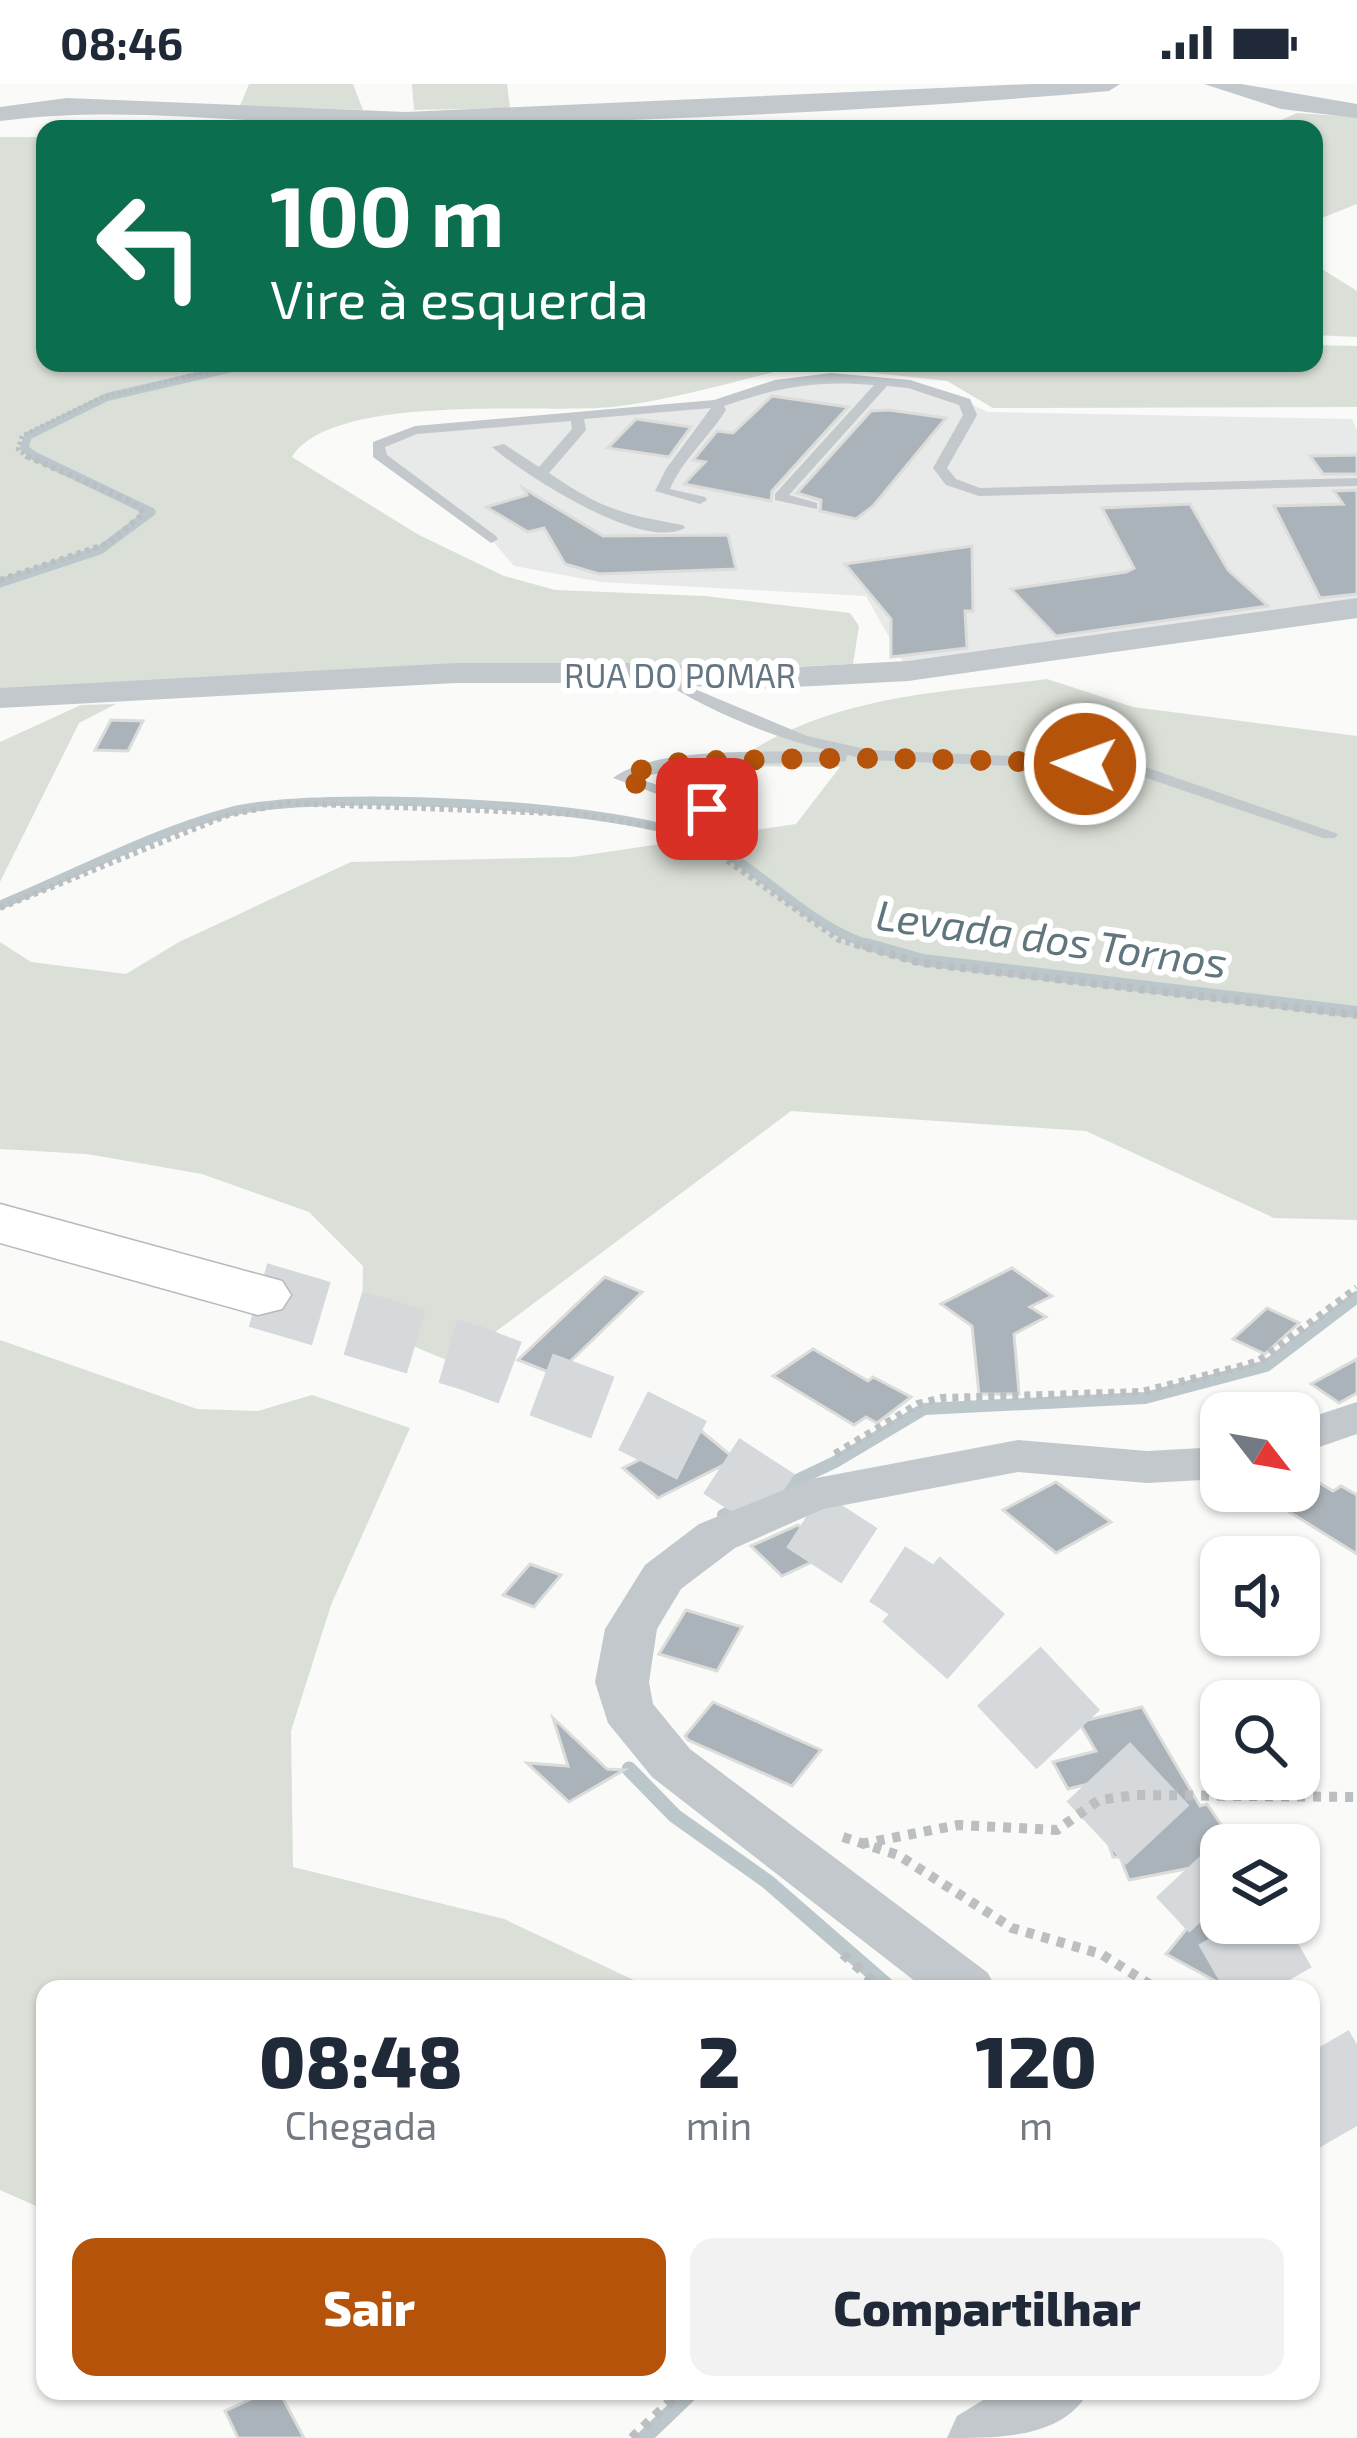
<!DOCTYPE html>
<html lang="pt">
<meta charset="utf-8">
<style>
body{margin:0;font-family:"Exo 2",sans-serif;background:#f2f2f3;color:#1f2937;height:100vh;display:flex;flex-direction:column;font-size:45px;white-space:nowrap}
*{box-sizing:border-box;margin:0}
p{font-size:39px;color:#747a83}
.icon{flex:none;width:66px;height:66px;fill:none;stroke:currentColor;stroke-width:2;stroke-linecap:round;stroke-linejoin:round}
.map{position:relative;flex:1;overflow:hidden}
.sheet{position:absolute;left:36px;top:1896px;width:1284px;height:420px;display:flex;flex-direction:column;background:#fff;border-radius:24px;box-shadow:0 3px 9px #0004}
.sheet>*{flex:none}
.guide{position:absolute;left:36px;top:36px;width:1287px;height:252px;border-radius:24px;box-shadow:0 3px 9px #0004;background:#0b6e4f;color:#fff;overflow:hidden}
.needle{width:78px;rotate:121deg}
.tools{position:absolute;left:1200px;top:1308px;display:grid;gap:24px}
.tools a{display:grid;place-items:center;width:120px;height:120px;border-radius:24px;background:#fff;box-shadow:0 3px 9px #0004;font-size:60px}
.pin{position:absolute;display:grid;place-items:center;width:102px;height:102px;color:#fff;margin:-51px;border-radius:24px;box-shadow:0 6px 18px #0006}
.me{position:absolute;width:132px;margin:-66px;rotate:272deg;stroke-linejoin:round;filter:drop-shadow(0 0 9px #0008)}
.turn{display:flex;align-items:center;gap:42px;height:252px;padding:0 36px;font-size:54px}
.turn .icon{width:156px;height:156px;stroke-width:2.5}
.turn b{display:block;font-size:84px;line-height:102px}
.eta{display:flex;justify-content:space-evenly;align-items:center;height:204px;text-align:center}
.eta b{font-size:72px;font-weight:800;line-height:84px}
.cta{display:flex;gap:24px;margin-top:auto;padding:24px 36px}
.cta a{flex:1;height:138px;border-radius:24px;background:#b45309;color:#fff;font-size:48px;font-weight:800;line-height:138px;text-align:center}
.cta a+a{background:#f2f2f3;color:#1f2937}
.status{display:flex;justify-content:space-between;align-items:center;height:84px;padding:0 60px;background:#fff;direction:ltr}
.status svg{height:33px;fill:currentColor}
.map>svg:first-child{display:block}
.built{fill:#e8e9e9}
.green{fill:#dadfd7}
.lines{fill:none;stroke-linecap:round;stroke-linejoin:round}
.stream-far3{stroke:#bbc7cb;stroke-width:8}
.stream-far2{stroke:#bbc7cb;stroke-width:9}
.stream-far1{stroke:#bbc7cb;stroke-width:12}
.stream{stroke:#bbc7cb;stroke-width:15}
.building{fill:#aab3b9;stroke:#dcdcda;stroke-width:3}
.primary-tunnel-far1{stroke:#d5d9db;stroke-width:66;stroke-dasharray:66 33;stroke-linecap:butt}
.primary-tunnel{stroke:#d5d9db;stroke-width:87;stroke-dasharray:87 44;stroke-linecap:butt}
.primary-casing{stroke:#b5babe;stroke-width:3}
.path-far3{stroke:#bbbfc2;stroke-width:4.5;stroke-dasharray:3 3;stroke-linecap:butt}
.path-far2{stroke:#bbbfc2;stroke-width:6;stroke-dasharray:4.5 4.5;stroke-linecap:butt}
.path-far1{stroke:#bbbfc2;stroke-width:8;stroke-dasharray:6 6;stroke-linecap:butt}
.path{stroke:#bbbfc2;stroke-width:10;stroke-dasharray:8 8;stroke-linecap:butt}
.lane{fill:#c3c8cc;fill-rule:evenodd}
.street{fill:#c3c8cc;fill-rule:evenodd}
.primary{fill:#fff;fill-rule:evenodd}
.route{stroke:#b45309;stroke-width:21;stroke-dasharray:0 37.8}
.labels{text-anchor:middle;dominant-baseline:central;stroke-width:12;stroke-linejoin:round;paint-order:stroke}
.far-street-label{font-size:33px;fill:#657683;stroke:#fff}
.water-label{font-size:42px;font-style:italic;fill:#60757c;stroke:#fff}
</style>
<div class="status"><b>08:46</b><svg viewBox="0 0 49 12"><path d="M0 12V9h3v3zM5 12V6h3v6zM10 12V3h3v9zM15 12V0h3v12zM26 1h20v11H26zM47 4h2v5h-2z"/></svg></div>
<div class="map">
<svg width="1357" height="2354" viewBox="0 0 1357 2354">
<rect width="100%" height="100%" fill="#fafaf8"/>
<!-- built -->
<path class="built" d="M885 296 945 309 988 328 1352 335 1357 346V524L908 587 866 512 601 498 514 482 491 455 380 373 378 361 391 352 716 320 775 300Z"/>
<!-- green -->
<g class="green">
<path d="M249 0H353L363 26 240 22Z"/>
<path d="M412 0H507L510 24 414 26Z"/>
<path d="M1297 29 1357 33V120L1314 137V45H1260Z"/>
<path d="M0 53H45V279H811C745 294 679 315 612 323 539 330 333 308 292 373L419 451 504 492 555 506 705 512 850 529 859 542 853 580 742 585 614 580 0 607Z"/>
<path d="M1314 180 1357 207V253L1314 251Z"/>
<path d="M1314 261 1357 262V323L993 324 947 297 820 283 1314 279Z"/>
<path d="M1047 595 1133 623 1357 652V1136L1274 1134 1086 1047 791 1027 454 1279 362 1241 363 1182 309 1128 202 1090 87 1070 0 1065V858L31 878 126 890 179 858 351 778 573 773 796 740 840 683 728 682C827 611 930 610 1047 595Z"/>
<path d="M116 620 79 639 0 798V658L81 621Z"/>
<path d="M0 1256 197 1325 258 1327 312 1311 410 1344 331 1521 291 1647 293 1783 504 1835 653 1905H45V2126L0 2106Z"/>
</g>
<g class="lines">
<!-- stream-far3 -->
<path class="stream-far3" d="M37 374 24 364 28 352 107 313 254 279"/>
<!-- stream-far2 -->
<g class="stream-far2">
<path d="M0 499 100 466 151 428 32 371"/>
<path d="M0 821C74 791 151 749 229 728 317 705 626 719 707 759 768 789 810 845 877 863"/>
</g>
<!-- stream-far1 -->
<g class="stream-far1">
<path d="M866 860 923 876 1357 928"/>
<path d="M723 1431 835 1378 924 1325 1145 1314 1266 1282 1357 1213"/>
</g>
<!-- stream -->
<g class="stream">
<path d="M629 1685 675 1732 768 1798 891 1905"/>
<path d="M644 2354 693 2307"/>
</g>
</g>
<!-- building -->
<g class="building">
<path d="M772 312 848 323 772 407 771 417 684 400 705 378 693 376 717 347 733 349Z"/>
<path d="M889 326 946 334 873 422 856 435 820 427 821 416 797 409 871 327Z"/>
<path d="M636 335 691 343 669 373 608 364Z"/>
<path d="M1357 371V390H1323L1310 372Z"/>
<path d="M523 404 603 452 728 451 736 485 599 490 565 480 544 444 528 448 486 423 527 411Z"/>
<path d="M1357 406V510L1320 514 1274 422 1343 420 1334 407Z"/>
<path d="M1190 420 1228 486 1268 522 1056 552 1011 505 1126 488 1134 484 1102 424Z"/>
<path d="M972 462 973 527H965L967 564 891 573V535L845 480Z"/>
<path d="M111 636 143 637 128 667 95 666Z"/>
<path d="M1012 1184 1052 1212 1030 1223 1046 1233 1014 1250 1019 1310H979L972 1242 941 1220Z"/>
<path d="M605 1193 642 1208 556 1291 518 1276Z"/>
<path d="M1267 1224 1299 1239 1265 1270 1233 1255Z"/>
<path d="M813 1265 868 1297 873 1293 911 1313 877 1339 866 1333 854 1341 773 1292Z"/>
<path d="M1357 1275V1309L1339 1319 1311 1300Z"/>
<path d="M700 1346 735 1375 658 1414 623 1384Z"/>
<path d="M1311 1394 1333 1407 1341 1402 1357 1411V1470L1275 1419Z"/>
<path d="M1056 1398 1111 1438 1056 1469 1003 1426Z"/>
<path d="M798 1441 829 1470 782 1492 751 1462Z"/>
<path d="M530 1480 561 1491 534 1523 503 1511Z"/>
<path d="M686 1526 742 1543 717 1587 659 1570Z"/>
<path d="M713 1618 821 1666 792 1702 688 1656 685 1652Z"/>
<path d="M1142 1623 1200 1722 1207 1720 1235 1761H1221V1778L1129 1796 1120 1773H1113L1088 1700 1068 1705 1053 1678 1096 1667 1079 1638Z"/>
<path d="M553 1634 607 1685 624 1686 569 1718 527 1679 568 1682Z"/>
<path d="M1203 1825 1295 1874 1271 1905H1230L1166 1870Z"/>
<path d="M268 2307H279L304 2354H238L225 2327Z"/>
</g>
<g class="lines">
<!-- primary-tunnel-far1 -->
<path class="primary-tunnel-far1" d="M258 1211 471 1274 620 1330 717 1379 915 1508"/>
<!-- primary-tunnel -->
<g class="primary-tunnel">
<path d="M911 1505 1005 1588 1221 1819"/>
<path d="M1236 1839 1274 1905"/>
<path d="M1311 1968 1357 2047"/>
</g>
<defs>
<path id="primary" d="M0 1120 282 1197 291 1211 282 1225 258 1231 0 1159Z"/>
</defs>
<!-- primary casing -->
<use href="#primary" class="primary-casing"/>
<!-- path-far3 -->
<path class="path-far3" d="M28 374 18 365 22 352 100 314 244 279"/>
<!-- path-far2 -->
<g class="path-far2">
<path d="M0 496 109 459 144 429 132 418 24 371"/>
<path d="M0 824 228 731 288 719 579 730 655 743 705 761 839 856 866 863"/>
</g>
<!-- path-far1 -->
<g class="path-far1">
<path d="M855 860 921 879 1357 931"/>
<path d="M835 1370 918 1320 942 1314 1142 1308 1239 1283 1259 1277 1357 1204"/>
</g>
<!-- path -->
<g class="path">
<path d="M843 1753 898 1771 1012 1844 1101 1870 1157 1905"/>
<path d="M861 1760 958 1741 1057 1746 1099 1716 1137 1711 1357 1713"/>
<path d="M843 1870 882 1905"/>
<path d="M632 2354 681 2307"/>
</g>
<!-- lane -->
<g class="lane">
<path d="M831 289 910 296 970 315 977 331 947 384 956 395 980 404 1357 394V402L979 412 946 401 933 384 963 331 959 321 908 304 887 302 789 411 817 419V425L775 416V410L874 301C816 296 778 303 724 322L726 326C709 353 683 375 670 405L705 413 707 416 700 420 655 407 666 385 711 324 584 335 586 346 549 389C602 425 621 430 683 441L685 444C643 468 526 392 492 363L504 360 539 383 572 345 571 337 417 350 385 363 387 371 496 452 498 455 491 459 373 373V358L415 342 714 316 775 296Z"/>
<path d="M660 584 697 606 807 652 870 666 1128 677 1338 750 1335 754H1323L1126 687 870 676 847 671 846 677 840 678 698 681 637 694 751 733 754 737 745 742 613 694C659 660 777 669 835 668 772 654 708 627 654 592L652 589Z"/>
</g>
<!-- street -->
<g class="street">
<path d="M1031 0H1120L1109 7C877 27 642 38 409 42 272 44 136 19 0 37V23L67 14 405 28Z"/>
<path d="M1204 0H1241L1357 20V34L1281 25Z"/>
<path d="M1357 514V534L908 597 739 606 660 599H456L0 624V604L456 579H660L739 586 908 577Z"/>
<path d="M1357 1318V1350L1299 1370V1337Z"/>
<path d="M1018 1356 1147 1367 1221 1363V1395L1147 1399 1018 1388 823 1425 735 1464 681 1505 657 1545 649 1598 653 1620 690 1665 988 1889 996 1905H925L652 1693 608 1639 595 1598 605 1545 645 1481 699 1440 811 1395Z"/>
<path d="M998 2307H1089C1063 2354 1001 2354 947 2354L957 2332Z"/>
</g>
<!-- primary -->
<use href="#primary" class="primary"/>
</g>
<g class="lines">
<!-- route -->
<path class="route" d="M707 725 621 694C660 674 715 677 759 676 868 672 976 676 1085 680"/>
</g>
<g class="labels">
<!-- far-street labels -->
<g class="far-street-label">
<text x="680" y="591">RUA DO POMAR</text>
</g>
<!-- water labels -->
<g class="water-label">
<text transform="translate(1052 853) rotate(8)">Levada dos Tornos</text>
</g>
</g>
</svg>
<div class="tools">
<a><svg class="needle" viewBox="-14 -14 28 28"><path d="M0-13l5 13h-10z" fill="#e53935"/><path d="M0 13l5-13h-10z" fill="#747a83"/></svg></a>
<a><svg class="icon" aria-label="sound" viewBox="0 0 24 24"><path d="M4 9h4l5-4v14l-5-4H4zM17 9q2 3 0 6"/></svg></a>
<a><svg class="icon" aria-label="search" viewBox="0 0 24 24"><circle cx="10" cy="10" r="6"/><path d="M15 15l6 6"/></svg></a>
<a><svg class="icon" aria-label="layers" viewBox="0 0 24 24"><path d="M12 4l9 5-9 5-9-5zM3 14l9 5 9-5"/></svg></a>
</div>
<div class="pin" style="left:707px;top:725px;background:#d93025"><svg class="icon" aria-label="arrive" viewBox="0 0 24 24"><path d="M6 21V4h12l-3 4 3 4H6"/></svg></div>
<svg class="me" style="left:1085px;top:680px" viewBox="-20 -20 40 40"><circle r="17" fill="#b45309" stroke="#fff" stroke-width="3"/><path d="M0-11L8 9 0 5-8 9z" fill="#fff"/></svg>
<div class="guide">
<div class="turn"><svg class="icon" aria-label="left" viewBox="0 0 24 24"><path d="M17 20v-9H6M10 6l-5 5 5 5"/></svg><div><b>100 m</b>Vire à esquerda</div></div>
</div>
<section class="sheet">
<div class="eta">
<div><b>08:48</b><p>Chegada</p></div>
<div><b>2</b><p>min</p></div>
<div><b>120</b><p>m</p></div>
</div>
<div class="cta"><a>Sair</a><a>Compartilhar</a></div>
</section>
</div>
